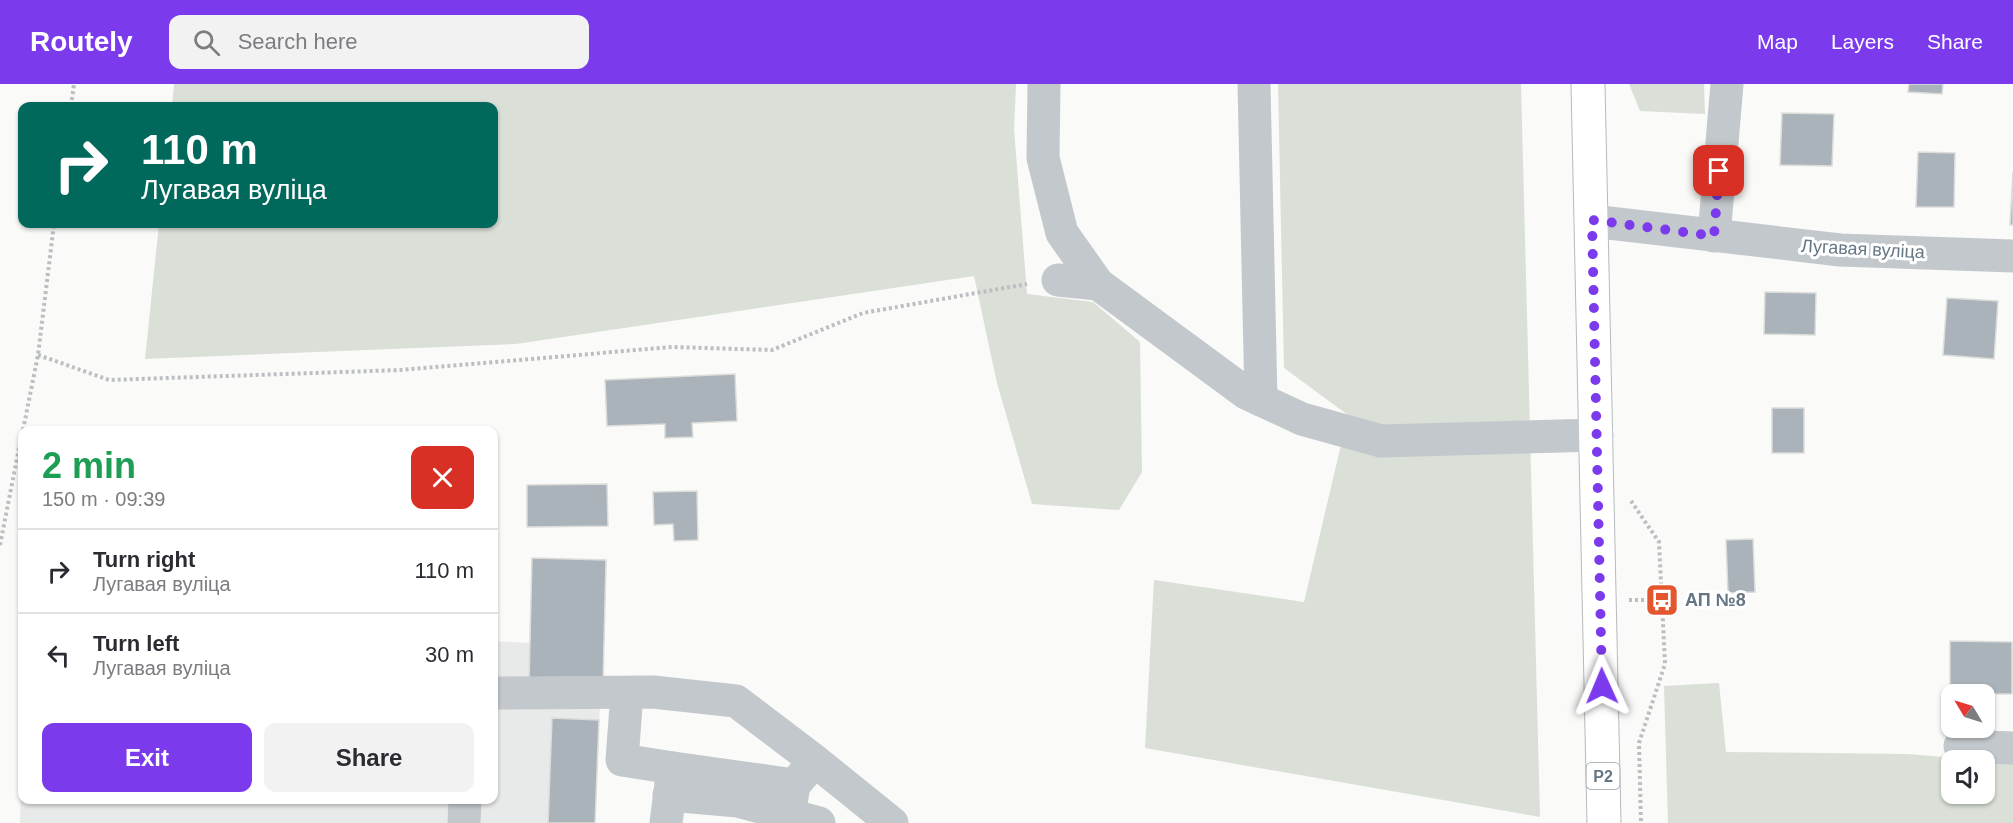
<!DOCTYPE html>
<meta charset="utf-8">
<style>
body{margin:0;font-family:Arial,sans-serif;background:#f2f2f3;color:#2b2b33;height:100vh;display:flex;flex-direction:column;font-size:22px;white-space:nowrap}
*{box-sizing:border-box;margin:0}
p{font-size:20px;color:#7c7c81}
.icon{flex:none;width:33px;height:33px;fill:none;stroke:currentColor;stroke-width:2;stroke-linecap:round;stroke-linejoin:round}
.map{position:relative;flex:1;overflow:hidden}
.side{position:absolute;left:18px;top:342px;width:480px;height:378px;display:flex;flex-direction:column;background:#fff;border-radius:12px;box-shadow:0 2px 4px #0004}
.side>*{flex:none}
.banner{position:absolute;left:18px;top:18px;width:480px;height:126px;border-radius:12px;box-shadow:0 2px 4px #0004;background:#00695c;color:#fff;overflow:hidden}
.needle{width:39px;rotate:308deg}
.fabs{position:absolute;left:1941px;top:600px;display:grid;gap:12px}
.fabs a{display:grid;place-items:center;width:54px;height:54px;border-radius:12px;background:#fff;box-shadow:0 2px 4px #0004;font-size:30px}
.pin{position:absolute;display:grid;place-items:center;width:51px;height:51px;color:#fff;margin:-26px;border-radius:12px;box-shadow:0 3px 9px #0006}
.me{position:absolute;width:66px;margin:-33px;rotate:359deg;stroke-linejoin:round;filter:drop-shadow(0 0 4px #0008)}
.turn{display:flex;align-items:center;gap:21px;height:126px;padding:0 24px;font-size:27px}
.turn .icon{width:78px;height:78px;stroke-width:2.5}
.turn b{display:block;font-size:42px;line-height:51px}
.round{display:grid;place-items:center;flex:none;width:63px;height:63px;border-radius:12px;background:#f2f2f3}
.headline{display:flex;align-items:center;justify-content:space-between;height:102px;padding:0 24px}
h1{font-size:36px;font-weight:700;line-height:45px;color:#1e9e55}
.action{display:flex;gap:12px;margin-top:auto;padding:12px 24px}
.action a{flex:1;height:69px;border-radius:12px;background:#7c3aed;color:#fff;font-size:24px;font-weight:700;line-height:69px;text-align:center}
.action a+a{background:#f2f2f3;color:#2b2b33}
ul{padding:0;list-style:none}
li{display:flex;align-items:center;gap:18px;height:84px;padding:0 24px;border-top:2px solid #e1e1e2}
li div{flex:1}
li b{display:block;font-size:22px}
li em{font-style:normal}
header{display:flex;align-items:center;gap:36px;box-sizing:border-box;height:84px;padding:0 30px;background:#7c3aed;color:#fff}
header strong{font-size:28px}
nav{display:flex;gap:33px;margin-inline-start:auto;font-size:21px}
.search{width:420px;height:54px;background:#f2f2f3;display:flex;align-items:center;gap:15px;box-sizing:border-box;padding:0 21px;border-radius:12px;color:#7c7c81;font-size:22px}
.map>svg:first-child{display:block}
.built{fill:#e8e9e9}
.green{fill:#dadfd7}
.building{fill:#aab3b9;stroke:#dcdcda;stroke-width:1.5}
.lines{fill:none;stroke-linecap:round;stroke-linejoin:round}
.major-casing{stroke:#b5babe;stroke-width:35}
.path{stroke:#bbbfc2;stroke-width:4;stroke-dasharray:3 3;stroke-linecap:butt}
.minor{stroke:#c3c8cc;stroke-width:33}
.major{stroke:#fff;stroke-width:33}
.route{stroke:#7c3aed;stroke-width:10;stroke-dasharray:0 18}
.labels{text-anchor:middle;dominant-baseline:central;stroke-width:6;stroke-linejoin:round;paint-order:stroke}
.shield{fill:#fff;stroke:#939fa8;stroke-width:1.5}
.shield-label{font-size:16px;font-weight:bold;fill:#657683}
.street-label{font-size:18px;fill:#657683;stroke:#fff}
.poi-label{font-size:18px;font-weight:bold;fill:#657683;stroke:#fff;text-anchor:start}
</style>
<header>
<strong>Routely</strong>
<div class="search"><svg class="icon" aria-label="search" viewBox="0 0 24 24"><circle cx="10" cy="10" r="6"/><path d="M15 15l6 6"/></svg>Search here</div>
<nav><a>Map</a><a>Layers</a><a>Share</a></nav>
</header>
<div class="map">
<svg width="2013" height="739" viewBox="0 0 2013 739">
<rect width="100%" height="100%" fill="#fafaf8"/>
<!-- built -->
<path class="built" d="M532 474 606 476 595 739H20L22 654V716H494V557L530 559Z"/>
<!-- green -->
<g class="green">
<path d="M174 0H1016L1014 45 1027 210 1093 218 1140 258 1142 388 1119 426 1032 420 997 299 974 192 516 260 145 275 159 140H494V22H172Z"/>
<path d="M1278 0H1521L1540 733 1145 664 1154 496 1304 518 1348 331 1284 284Z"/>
<path d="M1629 0H1704L1705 30 1640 27Z"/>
<path d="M1719 599 1726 668 1907 670 1979 676H1952V710H1984L1985 677 2013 679V739H1668L1664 602Z"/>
</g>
<!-- building -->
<g class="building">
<path d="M1909 0H1943L1942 10 1908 8Z"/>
<path d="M1782 29 1834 30 1832 82 1780 81Z"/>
<path d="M1918 68 1955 69 1954 123H1916Z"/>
<path d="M2013 88V141H2010Z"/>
<path d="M1765 208 1816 209 1815 251 1764 250Z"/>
<path d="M1947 214 1998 217 1994 275 1943 271Z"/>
<path d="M735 290 737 337 692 339 693 353 665 354V340L607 342 605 296Z"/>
<rect x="1772" y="324" width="32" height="45"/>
<path d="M607 400 608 442 527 443V401Z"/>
<path d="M697 407 698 456 674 457 673 440 654 441 653 408Z"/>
<path d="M1753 455 1755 508 1728 509 1726 456Z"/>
<path d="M532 474 606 476 603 600 529 598Z"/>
<path d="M1950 557 2012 558V610H1950Z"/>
<path d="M552 634 599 636 595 739H548Z"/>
</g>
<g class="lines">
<defs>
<path id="major" d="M1588 0 1604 739"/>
</defs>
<!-- major casing -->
<use href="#major" class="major-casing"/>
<!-- path -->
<g class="path">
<path d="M71 22 74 0"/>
<path d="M38 271 109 296 401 286 672 263 772 266 863 229 1027 200"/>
<path d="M23 346 38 271 54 140"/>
<path d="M1631 417 1659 458 1665 580 1639 659 1641 739"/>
<path d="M0 461 22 349"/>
<path d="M1629 516H1662"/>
</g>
<!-- minor -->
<g class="minor">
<path d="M1044 0 1043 74 1062 149 1098 200"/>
<path d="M1254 0 1261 316"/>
<path d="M1592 137 1840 166 2013 172"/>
<path d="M1714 152 1727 0"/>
<path d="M1058 196 1098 200 1246 309 1302 335 1381 357 1597 351"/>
<path d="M494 609 653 608 736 617 815 677 794 701"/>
<path d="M627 609 622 676 673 684"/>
<path d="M1960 662 2013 664"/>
<path d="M815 677 892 739"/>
<path d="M669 711 738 717 819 739"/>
<path d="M464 739 465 716"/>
<path d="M666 739 673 684 794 701 789 731"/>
</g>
<!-- major -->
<use href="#major" class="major"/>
</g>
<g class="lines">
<!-- route -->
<path class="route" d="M1602 602 1592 136 1714 152 1719 87"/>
</g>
<!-- icons -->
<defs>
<symbol id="bus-square" viewBox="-11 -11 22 22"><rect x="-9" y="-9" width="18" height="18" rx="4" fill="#e4572e" stroke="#fff"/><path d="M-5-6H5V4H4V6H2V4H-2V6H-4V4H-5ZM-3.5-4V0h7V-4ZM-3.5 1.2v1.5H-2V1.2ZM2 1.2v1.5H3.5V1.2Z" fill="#fff"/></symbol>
</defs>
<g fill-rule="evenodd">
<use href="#bus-square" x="1643" y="497" width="38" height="38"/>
</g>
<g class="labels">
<!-- shield labels -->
<rect class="shield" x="1586.5" y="679" width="33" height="26" rx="4.5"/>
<g class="shield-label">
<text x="1603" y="692">Р2</text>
</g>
<!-- street labels -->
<g class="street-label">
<text transform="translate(1863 165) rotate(3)">Лугавая вуліца</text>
</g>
<!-- poi labels -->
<g class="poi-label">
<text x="1685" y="516">АП №8</text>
</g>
</g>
</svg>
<div class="fabs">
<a><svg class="needle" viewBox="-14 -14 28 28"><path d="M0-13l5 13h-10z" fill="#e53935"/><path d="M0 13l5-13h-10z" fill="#7c7c81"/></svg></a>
<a><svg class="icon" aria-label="sound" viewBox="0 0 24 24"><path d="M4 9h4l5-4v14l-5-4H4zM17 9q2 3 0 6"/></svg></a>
</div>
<div class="pin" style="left:1719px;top:87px;background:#d93025"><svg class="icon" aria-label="arrive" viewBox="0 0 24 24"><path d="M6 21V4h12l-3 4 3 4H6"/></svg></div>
<svg class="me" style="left:1602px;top:602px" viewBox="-20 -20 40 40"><path d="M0-17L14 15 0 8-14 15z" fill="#7c3aed" stroke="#fff" stroke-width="4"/></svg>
<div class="banner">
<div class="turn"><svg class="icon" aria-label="right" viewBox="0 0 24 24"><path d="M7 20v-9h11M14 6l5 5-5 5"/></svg><div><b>110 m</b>Лугавая вуліца</div></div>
</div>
<section class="side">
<div class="headline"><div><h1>2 min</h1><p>150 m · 09:39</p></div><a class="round" style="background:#d93025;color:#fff"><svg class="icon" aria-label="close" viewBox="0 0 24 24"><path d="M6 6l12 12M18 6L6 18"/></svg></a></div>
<ul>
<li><svg class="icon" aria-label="right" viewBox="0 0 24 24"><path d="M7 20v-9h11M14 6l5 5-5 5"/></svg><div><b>Turn right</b><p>Лугавая вуліца</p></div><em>110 m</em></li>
<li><svg class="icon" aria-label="left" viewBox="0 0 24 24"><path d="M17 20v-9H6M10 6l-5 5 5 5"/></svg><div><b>Turn left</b><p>Лугавая вуліца</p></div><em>30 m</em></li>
</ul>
<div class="action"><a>Exit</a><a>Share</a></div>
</section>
</div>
